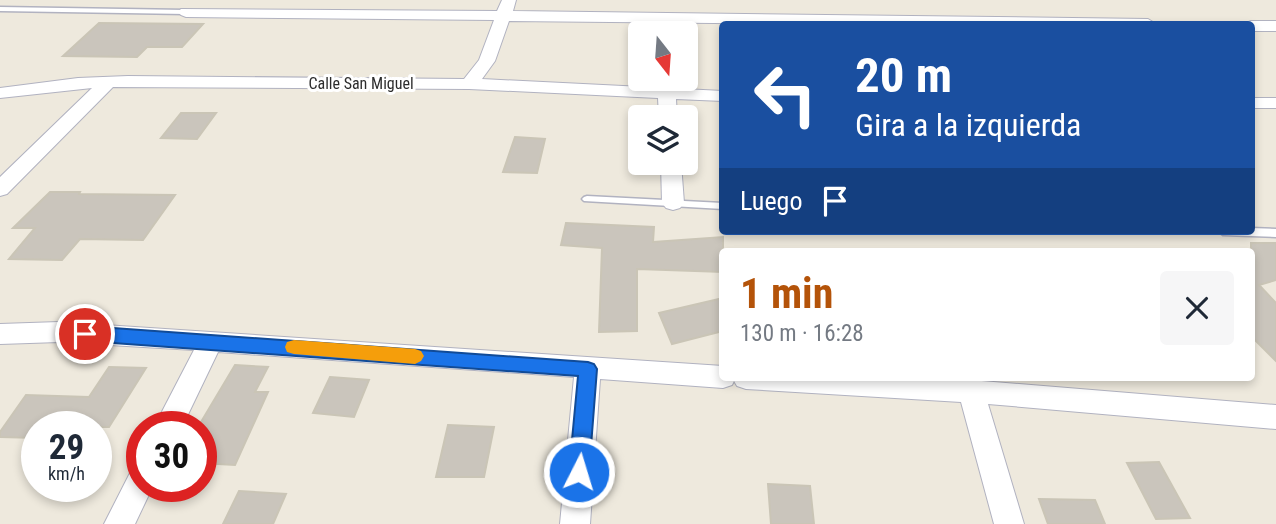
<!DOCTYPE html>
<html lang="es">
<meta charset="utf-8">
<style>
body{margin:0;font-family:"Roboto Condensed",sans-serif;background:#f6f6f7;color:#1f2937;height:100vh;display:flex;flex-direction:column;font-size:26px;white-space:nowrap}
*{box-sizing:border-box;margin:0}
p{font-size:23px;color:#747a83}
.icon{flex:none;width:38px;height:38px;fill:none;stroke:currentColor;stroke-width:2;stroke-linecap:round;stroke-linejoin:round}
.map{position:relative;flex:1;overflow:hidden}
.side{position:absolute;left:719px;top:248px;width:536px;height:133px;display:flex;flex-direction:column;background:#fff;border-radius:7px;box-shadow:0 4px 10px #0003}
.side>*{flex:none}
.top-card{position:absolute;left:719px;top:21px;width:536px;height:214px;border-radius:7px;box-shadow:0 4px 10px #0003;background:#1a4fa0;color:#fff;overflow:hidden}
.needle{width:46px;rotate:163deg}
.fabs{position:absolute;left:628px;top:21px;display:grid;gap:14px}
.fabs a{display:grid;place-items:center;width:70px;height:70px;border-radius:7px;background:#fff;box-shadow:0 4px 10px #0003;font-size:35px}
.speed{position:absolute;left:21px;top:411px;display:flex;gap:14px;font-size:35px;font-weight:700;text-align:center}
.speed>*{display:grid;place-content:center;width:91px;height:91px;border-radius:50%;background:#fff;box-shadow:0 4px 10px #0003;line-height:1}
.speed small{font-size:18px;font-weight:400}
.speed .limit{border:10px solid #d22;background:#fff;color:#111}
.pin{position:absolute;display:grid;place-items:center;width:60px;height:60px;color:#fff;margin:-30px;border:4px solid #fff;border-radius:50%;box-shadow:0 2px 7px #0007}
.me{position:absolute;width:77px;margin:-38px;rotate:5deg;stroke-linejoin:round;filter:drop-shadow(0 0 5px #0008)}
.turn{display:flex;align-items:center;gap:24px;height:147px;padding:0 21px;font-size:32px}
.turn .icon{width:91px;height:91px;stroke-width:2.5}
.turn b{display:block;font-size:49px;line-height:60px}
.then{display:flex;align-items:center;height:66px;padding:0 21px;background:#0003;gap:14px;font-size:26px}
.round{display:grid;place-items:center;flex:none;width:74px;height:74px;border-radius:7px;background:#f6f6f7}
.headline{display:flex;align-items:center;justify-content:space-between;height:119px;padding:0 21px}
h1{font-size:42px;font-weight:700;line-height:52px;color:#b45309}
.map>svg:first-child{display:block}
.building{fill:#cac5bc;stroke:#cac5b6;stroke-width:2}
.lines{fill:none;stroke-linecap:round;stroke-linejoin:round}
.service-casing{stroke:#b1b2c0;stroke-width:3}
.minor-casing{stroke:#b1b2c0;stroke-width:2}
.service{fill:#fff;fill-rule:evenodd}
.minor{fill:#fff;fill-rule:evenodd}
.route{fill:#1a73e8;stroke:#114b97;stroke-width:2}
.slow{fill:#f59e0b}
.labels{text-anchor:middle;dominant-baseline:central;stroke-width:6;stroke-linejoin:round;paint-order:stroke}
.far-street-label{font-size:16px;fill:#2c2c2c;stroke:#fff}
</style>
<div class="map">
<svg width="1276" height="524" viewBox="0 0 1276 524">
<rect width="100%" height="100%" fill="#eee9dd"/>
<!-- building -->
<g class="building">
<path d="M99 23 203 24 182 47H147L137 57 63 56Z"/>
<path d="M181 113H216L197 139 161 138Z"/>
<path d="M515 137 545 139 537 173 503 172Z"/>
<path d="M50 192H80L79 194 175 195 143 240 80 239 62 260 9 259 35 228H13Z"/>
<path d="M566 223 654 227 653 242 723 237V272L637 269V331L599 332 602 248 561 245Z"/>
<path d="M1251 243H1276V280L1259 285 1276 303V361L1251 336Z"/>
<path d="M723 298V331L672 344 659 313Z"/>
<path d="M235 365 268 367 255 392H268L235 465 201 463V422Z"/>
<path d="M109 367 146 368 109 427H37V438L0 437V432L26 395 89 397Z"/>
<path d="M330 377 369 380 354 417 313 413Z"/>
<path d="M448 425 494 427 484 477H436Z"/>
<path d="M1159 462 1190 518 1156 519 1127 463Z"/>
<path d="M768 484 810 486 814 524H771Z"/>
<path d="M239 491 286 494 273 524H223Z"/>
<path d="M1039 499 1095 500 1105 524H1048Z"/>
</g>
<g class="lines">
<defs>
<g id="service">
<path d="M0 7 186 10 190 12 186 14 0 11Z"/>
<path d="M587 196 723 203V209L584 201 582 199 584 197Z"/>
<path d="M1251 228 1276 229V237L1223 235 1218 231H1251Z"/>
</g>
<g id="minor">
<path d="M502 0H516L513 11 1148 19 1156 24H813L509 21 495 61 482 79 723 91V101L676 99 677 117H659L658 98 469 89 113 87 7 194 0 196V177L92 88 0 98V88L78 78 128 76 464 79 479 60 494 20 186 17 181 15 178 12 181 9 497 11Z"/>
<path d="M1251 21H1276V31H1251V24H1244Z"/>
<rect x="1251" y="98" width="25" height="10"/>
<path d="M661 163H681L684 203 680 208 673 210 666 208 662 203Z"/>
<path d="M59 322 723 366V378H945L1276 405V429L988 404 1024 524H994L961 402 746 389 737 386 734 381 732 385 723 388 600 379 590 524H560L574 377 218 352 182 427H154L194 350 59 342 0 344V324Z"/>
<path d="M142 465V486H153L135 524H104L132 469Z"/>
</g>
</defs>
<!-- service casing -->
<use href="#service" class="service-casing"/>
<!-- minor casing -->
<use href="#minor" class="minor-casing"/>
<!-- service -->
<use href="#service" class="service"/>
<!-- minor -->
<use href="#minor" class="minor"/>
</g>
<!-- route -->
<path class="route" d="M85 326 588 362 594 364 597 369 589 472 586 479 579 482 572 479 569 472 578 376 85 341 79 339 76 334 79 329Z"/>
<!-- slow -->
<path class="slow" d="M294 340 415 349 421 351 424 356 421 361 415 364 294 354 287 352 285 347 287 342Z"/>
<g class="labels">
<!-- far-street labels -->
<g class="far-street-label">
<text x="361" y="83">Calle San Miguel</text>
</g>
</g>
</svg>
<div class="fabs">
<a><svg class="needle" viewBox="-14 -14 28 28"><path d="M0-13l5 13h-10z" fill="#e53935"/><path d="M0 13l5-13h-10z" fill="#747a83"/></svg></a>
<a><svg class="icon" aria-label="layers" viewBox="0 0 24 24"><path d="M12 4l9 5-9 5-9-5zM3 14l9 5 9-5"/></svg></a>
</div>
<div class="speed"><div>29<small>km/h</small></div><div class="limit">30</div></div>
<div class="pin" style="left:85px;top:334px;background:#d93025"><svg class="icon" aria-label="arrive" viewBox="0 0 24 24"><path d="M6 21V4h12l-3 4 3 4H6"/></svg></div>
<svg class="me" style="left:579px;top:472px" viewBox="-20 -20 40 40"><circle r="17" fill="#1a73e8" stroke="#fff" stroke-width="3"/><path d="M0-11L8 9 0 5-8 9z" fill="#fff"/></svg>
<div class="top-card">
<div class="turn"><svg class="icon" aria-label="left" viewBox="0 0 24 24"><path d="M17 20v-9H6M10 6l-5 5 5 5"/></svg><div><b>20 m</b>Gira a la izquierda</div></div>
<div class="then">Luego<svg class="icon" aria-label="arrive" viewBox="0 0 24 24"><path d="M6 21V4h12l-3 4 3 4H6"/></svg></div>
</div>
<section class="side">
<div class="headline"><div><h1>1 min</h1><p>130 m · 16:28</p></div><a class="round"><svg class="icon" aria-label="close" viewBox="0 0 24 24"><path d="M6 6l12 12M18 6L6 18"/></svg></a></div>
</section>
</div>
